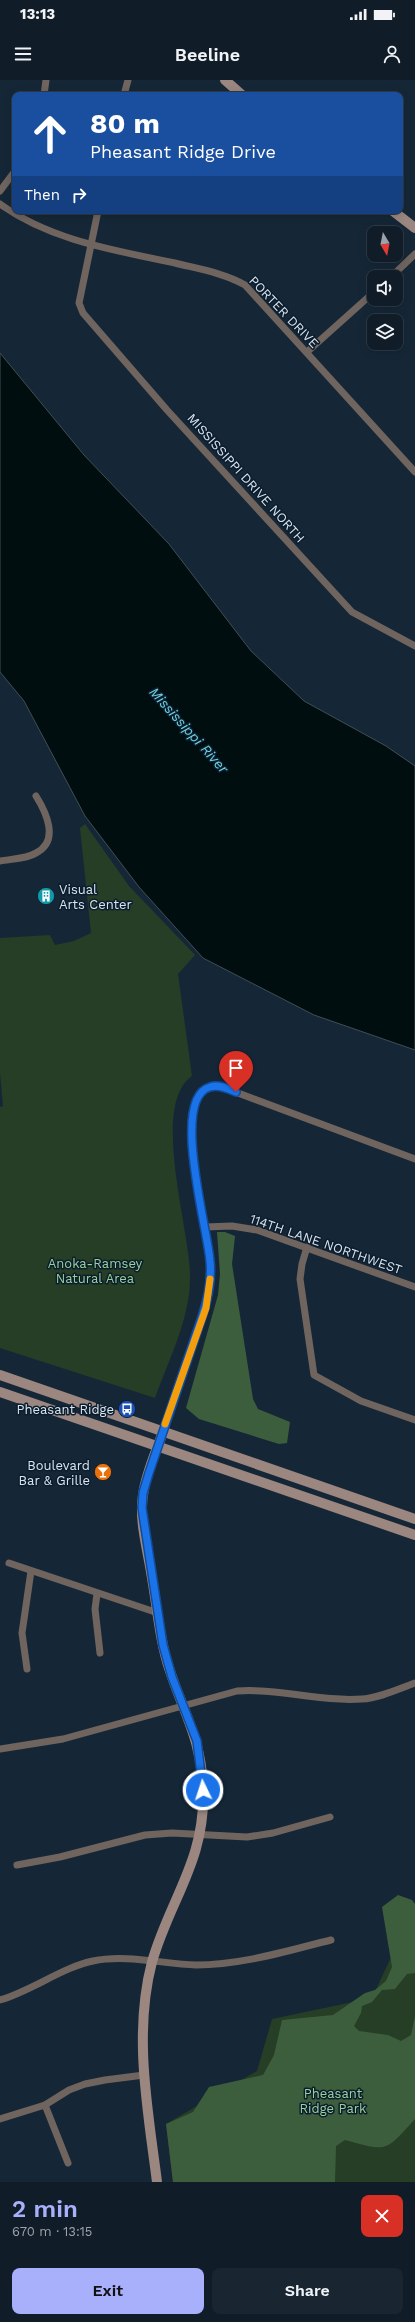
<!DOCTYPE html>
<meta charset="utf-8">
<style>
body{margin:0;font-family:"Work Sans",sans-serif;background:#192631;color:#f1f3f6;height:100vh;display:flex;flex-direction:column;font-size:15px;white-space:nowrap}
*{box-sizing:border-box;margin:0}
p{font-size:13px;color:#9ca2a8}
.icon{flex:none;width:22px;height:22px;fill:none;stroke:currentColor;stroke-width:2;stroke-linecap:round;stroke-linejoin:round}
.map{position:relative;height:2102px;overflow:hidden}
.panel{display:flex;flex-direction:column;background:#101d29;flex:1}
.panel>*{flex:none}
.hud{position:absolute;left:12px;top:12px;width:391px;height:122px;border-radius:8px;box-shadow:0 2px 10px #0003,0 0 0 1px #303b46;background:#1a4fa0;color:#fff;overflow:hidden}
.needle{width:26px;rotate:170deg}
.tools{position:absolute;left:367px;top:146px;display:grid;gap:8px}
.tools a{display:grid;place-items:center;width:36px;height:36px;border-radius:8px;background:#101d29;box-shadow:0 2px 10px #0003,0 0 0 1px #303b46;font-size:20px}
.pin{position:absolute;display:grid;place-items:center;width:34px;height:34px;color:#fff;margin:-41px -17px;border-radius:50% 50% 50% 0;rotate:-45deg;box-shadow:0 0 4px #0007}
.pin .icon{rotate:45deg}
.me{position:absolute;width:44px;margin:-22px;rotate:356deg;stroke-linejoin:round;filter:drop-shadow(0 0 3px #0008)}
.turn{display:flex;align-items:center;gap:14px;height:84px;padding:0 12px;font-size:18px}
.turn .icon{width:52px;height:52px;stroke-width:2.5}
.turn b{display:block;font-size:28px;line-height:34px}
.then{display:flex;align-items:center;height:38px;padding:0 12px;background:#0003;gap:8px;font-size:15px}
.round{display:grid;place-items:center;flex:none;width:42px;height:42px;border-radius:8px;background:#192631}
.summary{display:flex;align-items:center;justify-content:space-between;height:68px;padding:0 12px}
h1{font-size:24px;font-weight:600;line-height:30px;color:#a8b0fc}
.cta{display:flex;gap:8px;margin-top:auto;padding:8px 12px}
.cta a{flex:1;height:46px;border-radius:8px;background:#a8b0fc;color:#111;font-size:16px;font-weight:600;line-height:46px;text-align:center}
.cta a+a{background:#192631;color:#f1f3f6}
.status{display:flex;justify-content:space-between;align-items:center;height:28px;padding:0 20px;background:#101d29;direction:ltr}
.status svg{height:11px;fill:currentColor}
header{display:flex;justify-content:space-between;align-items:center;height:52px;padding:0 12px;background:#101d29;font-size:18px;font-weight:600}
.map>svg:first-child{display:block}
.green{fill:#253e25}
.forest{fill:#3d5e3d}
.water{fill:#000e10;stroke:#414e53}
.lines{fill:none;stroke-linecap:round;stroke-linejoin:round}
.street{stroke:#70645f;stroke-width:7}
.secondary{stroke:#9b8780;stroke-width:10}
.route-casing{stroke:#114b97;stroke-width:10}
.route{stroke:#1a73e8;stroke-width:7}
.slow{stroke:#f59e0b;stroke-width:7}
.labels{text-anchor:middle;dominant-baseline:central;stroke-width:3;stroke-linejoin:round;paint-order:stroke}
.street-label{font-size:13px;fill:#d8e4ef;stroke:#0c1d2d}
.poi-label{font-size:13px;fill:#d8e4ef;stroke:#0c1d2d;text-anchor:end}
.park-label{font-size:13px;fill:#99d19a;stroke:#0c1d2d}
.water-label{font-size:14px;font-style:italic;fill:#6ed2df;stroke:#0c1d2d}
</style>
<div class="status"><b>13:13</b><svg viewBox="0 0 49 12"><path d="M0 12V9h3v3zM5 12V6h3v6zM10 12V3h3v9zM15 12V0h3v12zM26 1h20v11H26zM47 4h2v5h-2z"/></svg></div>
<header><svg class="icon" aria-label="menu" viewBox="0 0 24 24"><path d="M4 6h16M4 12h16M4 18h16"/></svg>Beeline<svg class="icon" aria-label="person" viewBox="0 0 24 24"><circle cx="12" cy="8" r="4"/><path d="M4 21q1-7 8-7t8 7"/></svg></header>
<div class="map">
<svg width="415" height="2102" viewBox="0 0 415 2102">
<rect width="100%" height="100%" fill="#152737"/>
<!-- green -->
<g class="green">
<path d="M85 744 129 806 195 875 178 894 192 996C150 1025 190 1149 190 1195 191 1237 169 1279 155 1318L0 1268V1027L3 1026 0 993V858L50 855 55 865 74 861 91 853 80 748Z"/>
<path d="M415 1853V2102H173L166 2044 257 1991 272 1939 372 1918 400 1858Z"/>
</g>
<!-- forest -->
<g class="forest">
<path d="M217 1152H225L235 1156 232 1184 253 1319 258 1329 290 1342 287 1363 279 1364 199 1339 186 1328 218 1215 220 1194Z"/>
<path d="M398 1815 412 1820 415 1824V1893L407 1894 395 1909 382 1910 372 1922 362 1926 361 1933 354 1946 359 1951 388 1955 401 1961 411 1955 415 1936V2039C385 2072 388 2072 345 2060L336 2066 335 2102H173L166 2044 193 2032 209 2007 263 1995 274 1975 282 1940 333 1935 365 1913 375 1910 386 1901 392 1887 382 1827Z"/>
</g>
<!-- water -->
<path class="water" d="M0 273 84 375 169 464 251 571 304 621 386 666 415 686V970L314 935 203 878 139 807 85 736 24 621 0 592Z"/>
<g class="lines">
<!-- street -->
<g class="street">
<path d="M44 15 46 0"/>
<path d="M124 15 128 0"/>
<path d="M0 111 15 91"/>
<path d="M0 124C52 161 114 170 175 183 199 189 224 193 245 205L415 392"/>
<path d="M98 131 79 223 83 233 167 330 352 532 415 566"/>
<path d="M391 197 415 174"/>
<path d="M307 272 374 212"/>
<path d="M0 781C11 779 27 779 36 773 60 761 46 732 36 716"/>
<path d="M205 1147 232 1146 257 1150 415 1207"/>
<path d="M307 1167 302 1184 300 1199 314 1295 361 1321 415 1340"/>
<path d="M163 1352C173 1325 181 1298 191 1272 198 1250 207 1228 210 1204 214 1156 176 1056 197 1018 203 1007 211 1006 222 1007L415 1079"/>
<path d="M9 1483 158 1533"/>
<path d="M97 1514 95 1529 100 1573"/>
<path d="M27 1589 22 1553 31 1491"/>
<path d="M0 1669 63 1659 237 1611C279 1608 320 1622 362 1619 380 1618 398 1609 415 1603"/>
<path d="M17 1785 60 1777 145 1755 172 1753 247 1757 273 1753 330 1737"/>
<path d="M0 1920C31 1911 63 1887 93 1881 126 1874 163 1884 196 1885 242 1885 286 1871 331 1860"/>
<path d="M45 2025 68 2083"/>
<path d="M0 2039 45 2025 69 2010 85 2004 105 2000 144 1995"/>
</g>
<!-- secondary -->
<g class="secondary">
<path d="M225 0 242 15"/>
<path d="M393 131 415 148"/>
<path d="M0 1295 415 1439"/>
<path d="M0 1312 415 1455"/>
<path d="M157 2102C148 2030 133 1954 152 1882 170 1819 206 1780 203 1709 202 1662 184 1633 170 1591 159 1559 157 1524 151 1492 147 1467 139 1440 143 1415 146 1393 156 1372 163 1352"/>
</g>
</g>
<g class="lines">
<defs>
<path id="route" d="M203 1710 197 1661 172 1597 163 1565 142 1428 143 1413 149 1393 202 1237C208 1219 212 1200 210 1181 208 1150 170 1018 210 1007 219 1004 229 1009 236 1012"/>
</defs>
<!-- route casing -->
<use href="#route" class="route-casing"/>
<!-- route -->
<use href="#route" class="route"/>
<!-- slow -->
<path class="slow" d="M165 1344 206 1228 210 1199"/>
</g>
<!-- icons -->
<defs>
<symbol id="building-disc" viewBox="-11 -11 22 22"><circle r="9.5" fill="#0f9aa8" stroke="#0c1d2d"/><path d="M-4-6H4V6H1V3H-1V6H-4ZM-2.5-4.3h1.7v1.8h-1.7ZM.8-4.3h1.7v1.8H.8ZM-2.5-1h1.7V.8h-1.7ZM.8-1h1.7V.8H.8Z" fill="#fff"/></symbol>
<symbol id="bus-disc" viewBox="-11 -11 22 22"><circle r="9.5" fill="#1a4fb4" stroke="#0c1d2d"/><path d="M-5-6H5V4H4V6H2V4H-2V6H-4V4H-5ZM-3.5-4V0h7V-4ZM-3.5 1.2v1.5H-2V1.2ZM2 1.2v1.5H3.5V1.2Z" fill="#fff"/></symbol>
<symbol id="bar-disc" viewBox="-11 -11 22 22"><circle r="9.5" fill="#e8710a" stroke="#0c1d2d"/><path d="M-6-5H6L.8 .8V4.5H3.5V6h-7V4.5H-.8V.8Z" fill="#fff"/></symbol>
</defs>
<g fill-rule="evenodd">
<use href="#building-disc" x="36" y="806" width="20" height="20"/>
<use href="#bus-disc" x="117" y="1319" width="20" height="20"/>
<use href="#bar-disc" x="93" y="1382" width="20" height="20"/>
</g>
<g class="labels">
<!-- street labels -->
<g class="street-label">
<text transform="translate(284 232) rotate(46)">PORTER DRIVE</text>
<text transform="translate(246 398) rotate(48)">MISSISSIPPI DRIVE NORTH</text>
<text transform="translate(326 1164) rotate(19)">114TH LANE NORTHWEST</text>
</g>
<!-- poi labels -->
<g class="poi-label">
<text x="59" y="809" text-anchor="start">Visual<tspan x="59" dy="15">Arts Center</tspan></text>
<text x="114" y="1329">Pheasant Ridge</text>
<text x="90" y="1385">Boulevard<tspan x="90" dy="15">Bar &amp; Grille</tspan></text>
</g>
<!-- park labels -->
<g class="park-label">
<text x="95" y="1183">Anoka-Ramsey<tspan x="95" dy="15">Natural Area</tspan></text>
<text x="333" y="2013">Pheasant<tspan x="333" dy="15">Ridge Park</tspan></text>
</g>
<!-- water labels -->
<g class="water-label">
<text transform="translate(189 650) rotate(48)">Mississippi River</text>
</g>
</g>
</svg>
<div class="tools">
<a><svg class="needle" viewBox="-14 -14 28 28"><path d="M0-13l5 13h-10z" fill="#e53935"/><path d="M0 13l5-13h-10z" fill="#9ca2a8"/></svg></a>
<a><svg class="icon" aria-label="sound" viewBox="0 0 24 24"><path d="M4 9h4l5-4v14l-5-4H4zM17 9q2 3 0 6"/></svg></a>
<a><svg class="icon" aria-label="layers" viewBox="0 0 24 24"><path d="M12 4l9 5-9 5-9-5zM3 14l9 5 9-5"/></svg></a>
</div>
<div class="pin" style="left:236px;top:1012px;background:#d93025"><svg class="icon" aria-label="arrive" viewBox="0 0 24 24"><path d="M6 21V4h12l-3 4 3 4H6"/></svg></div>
<svg class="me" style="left:203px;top:1710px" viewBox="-20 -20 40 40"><circle r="17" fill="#1a73e8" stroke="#fff" stroke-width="3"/><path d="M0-11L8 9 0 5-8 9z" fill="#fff"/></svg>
<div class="hud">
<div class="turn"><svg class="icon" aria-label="ahead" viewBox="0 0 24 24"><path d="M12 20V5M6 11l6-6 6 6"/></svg><div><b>80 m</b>Pheasant Ridge Drive</div></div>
<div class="then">Then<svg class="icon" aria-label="right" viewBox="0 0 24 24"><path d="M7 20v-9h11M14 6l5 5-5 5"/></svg></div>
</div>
</div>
<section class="panel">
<div class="summary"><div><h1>2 min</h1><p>670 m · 13:15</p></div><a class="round" style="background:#d93025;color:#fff"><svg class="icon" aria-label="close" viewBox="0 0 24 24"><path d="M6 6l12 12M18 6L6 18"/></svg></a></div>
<div class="cta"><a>Exit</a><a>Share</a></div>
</section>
